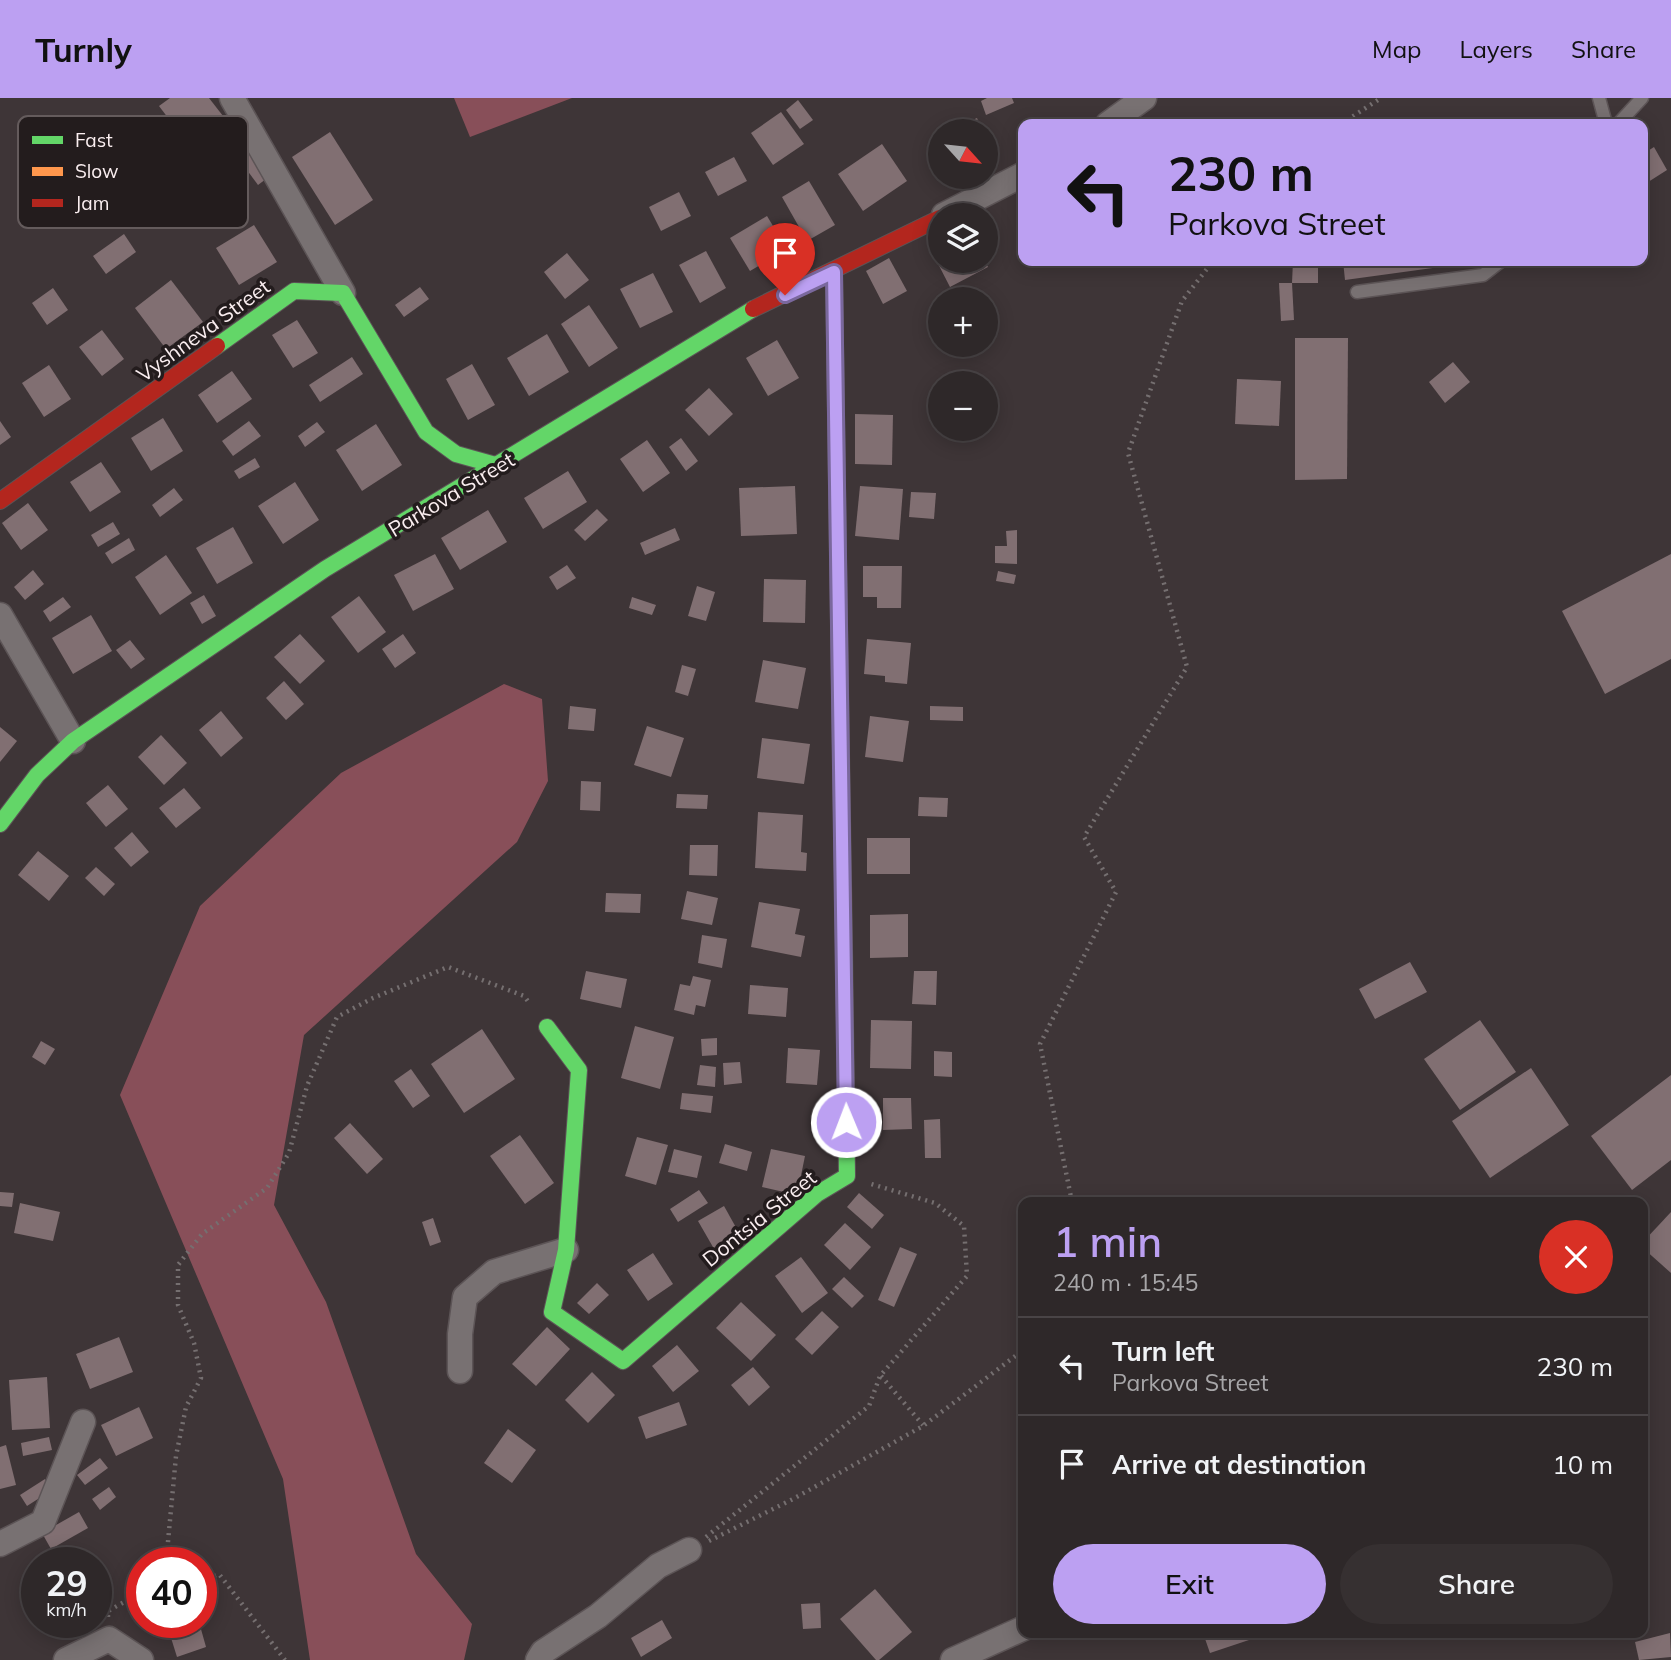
<!DOCTYPE html>
<meta charset="utf-8">
<style>
body{margin:0;font-family:Mulish,sans-serif;background:#363031;color:#f1f3f6;height:100vh;display:flex;flex-direction:column;font-size:26px;white-space:nowrap}
*{box-sizing:border-box;margin:0}
p{font-size:23px;color:#a7a6a8}
.icon{flex:none;width:38px;height:38px;fill:none;stroke:currentColor;stroke-width:2;stroke-linecap:round;stroke-linejoin:round}
.map{position:relative;flex:1;overflow:hidden}
.sheet{position:absolute;left:1018px;top:1099px;width:630px;height:441px;display:flex;flex-direction:column;background:#2e2829;border-radius:14px;box-shadow:0 4px 18px #0003,0 0 0 2px #494446}
.sheet>*{flex:none}
.top-card{position:absolute;left:1018px;top:21px;width:630px;height:147px;border-radius:14px;box-shadow:0 4px 18px #0003,0 0 0 2px #494446;background:#bca0f2;color:#111;overflow:hidden}
.needle{width:46px;rotate:117deg}
.fabs{position:absolute;left:928px;top:21px;display:grid;gap:14px}
.fabs a{display:grid;place-items:center;width:70px;height:70px;border-radius:50%;background:#2e2829;box-shadow:0 4px 18px #0003,0 0 0 2px #494446;font-size:35px}
.speed{position:absolute;left:21px;top:1449px;display:flex;gap:14px;font-size:35px;font-weight:700;text-align:center}
.speed>*{display:grid;place-content:center;width:91px;height:91px;border-radius:50%;background:#2e2829;box-shadow:0 4px 18px #0003,0 0 0 2px #494446;line-height:1}
.speed small{font-size:18px;font-weight:400}
.speed .limit{border:10px solid #d22;background:#fff;color:#111}
.pin{position:absolute;display:grid;place-items:center;width:60px;height:60px;color:#fff;margin:-72px -30px;border-radius:50% 50% 50% 0;rotate:-45deg;box-shadow:0 0 7px #0007}
.pin .icon{rotate:45deg}
.me{position:absolute;width:77px;margin:-38px;rotate:359deg;stroke-linejoin:round;filter:drop-shadow(0 0 5px #0008)}
.turn{display:flex;align-items:center;gap:24px;height:147px;padding:0 35px;font-size:32px}
.turn .icon{width:91px;height:91px;stroke-width:2.5}
.turn b{display:block;font-size:49px;line-height:60px}
.round{display:grid;place-items:center;flex:none;width:74px;height:74px;border-radius:37px;background:#363031}
.overview{display:flex;align-items:center;justify-content:space-between;height:119px;padding:0 35px}
h1{font-size:42px;font-weight:600;line-height:52px;color:#bca0f2}
.cta{display:flex;gap:14px;margin-top:auto;padding:14px 35px}
.cta a{flex:1;height:80px;border-radius:42px;background:#bca0f2;color:#111;font-size:28px;font-weight:600;line-height:80px;text-align:center}
.cta a+a{background:#363031;color:#f1f3f6}
ul{padding:0;list-style:none}
li{display:flex;align-items:center;gap:21px;height:98px;padding:0 35px;border-top:2px solid #494446}
li div{flex:1}
li b{display:block;font-size:26px}
li em{font-style:normal}
header{display:flex;align-items:center;gap:42px;box-sizing:border-box;height:98px;padding:0 35px;background:#bca0f2;color:#111}
header strong{font-size:33px}
nav{display:flex;gap:38px;margin-inline-start:auto;font-size:24px}
.map>svg:first-child{display:block}
.forest{fill:#884f59}
.building{fill:#816f72}
.lines{fill:none;stroke-linecap:round;stroke-linejoin:round}
.lane-casing{stroke:#5c5456;stroke-width:15}
.street-casing{stroke:#5c5456;stroke-width:27}
.fast-casing{stroke:#5c5456;stroke-width:18}
.slow-casing{stroke:#5c5456;stroke-width:18}
.jam-casing{stroke:#5c5456;stroke-width:18}
.path{stroke:#756f70;stroke-width:4.5;stroke-dasharray:2 5;stroke-linecap:butt}
.lane{stroke:#787172;stroke-width:12}
.street{stroke:#787172;stroke-width:24}
.fast{stroke:#63d668;stroke-width:16}
.slow{stroke:#ff974d;stroke-width:16}
.jam{stroke:#b3261e;stroke-width:16}
.route-casing{stroke:#7a689d;stroke-width:18}
.route{stroke:#bca0f2;stroke-width:12}
.labels{text-anchor:middle;dominant-baseline:central;stroke-width:7;stroke-linejoin:round;paint-order:stroke}
.street-label{font-size:21px;fill:#faeef0;stroke:#231c1d}
.key{fill:#231c1d;stroke:#645b5c;stroke-width:2}
.key-label{font-size:19px;fill:#faeef0}
</style>
<header>
<strong>Turnly</strong>
<nav><a>Map</a><a>Layers</a><a>Share</a></nav>
</header>
<div class="map">
<svg width="1671" height="1562" viewBox="0 0 1671 1562">
<rect width="100%" height="100%" fill="#3e3537"/>
<!-- forest -->
<g class="forest">
<path d="M454 0H572L470 39Z"/>
<path d="M504 586 542 601 548 683 517 744 304 937 274 1107 326 1204 416 1456 472 1526 464 1562H310L283 1381 120 997 200 808 341 675Z"/>
</g>
<!-- building -->
<g class="building">
<path d="M170 0H209L223 18 187 45 159 8Z"/>
<path d="M987 0H1012L1014 5 986 17 981 3Z"/>
<path d="M798 2 813 22 800 31 786 12Z"/>
<path d="M781 14 804 46 773 67 751 35Z"/>
<path d="M977 20 982 33H948Z"/>
<path d="M330 34 373 102 335 127 292 59Z"/>
<path d="M244 43 270 78 258 87 232 52Z"/>
<path d="M882 46 907 83 863 113 838 76Z"/>
<path d="M1654 49 1667 72 1645 86 1643 56Z"/>
<path d="M734 59 747 83 718 98 705 74Z"/>
<path d="M809 83 835 127 807 143 782 99Z"/>
<path d="M679 94 691 118 661 133 649 109Z"/>
<path d="M767 118 787 151 750 173 730 140Z"/>
<path d="M254 127 277 164 239 187 216 150Z"/>
<path d="M124 136 136 154 106 176 93 158Z"/>
<path d="M940 150V163H985L988 169 950 189 932 154Z"/>
<path d="M706 153 726 190 700 205 679 167Z"/>
<path d="M567 155 589 182 565 201 544 174Z"/>
<path d="M889 160 907 193 883 206 866 173Z"/>
<path d="M1293 163H1318V185H1292Z"/>
<path d="M1343 163H1439L1440 169 1345 182Z"/>
<path d="M653 175 673 214 640 230 620 191Z"/>
<path d="M171 182 203 224 166 251 135 210Z"/>
<path d="M1279 185H1292L1294 222 1281 223Z"/>
<path d="M420 189 429 201 404 219 395 207Z"/>
<path d="M53 190 68 212 47 227 32 205Z"/>
<path d="M589 207 618 250 589 269 561 226Z"/>
<path d="M297 222 318 255 293 270 272 237Z"/>
<path d="M102 232 124 261 102 278 79 249Z"/>
<path d="M547 236 569 274 529 298 507 260Z"/>
<path d="M1295 240H1348L1347 381 1295 382Z"/>
<path d="M777 242 799 280 768 298 746 260Z"/>
<path d="M352 259 363 276 320 304 309 287Z"/>
<path d="M1453 264 1470 284 1445 305 1429 284Z"/>
<path d="M472 266 495 307 468 322 446 281Z"/>
<path d="M49 267 71 301 44 319 22 285Z"/>
<path d="M232 273 252 301 217 325 198 297Z"/>
<path d="M1237 281 1281 283 1279 328 1235 326Z"/>
<path d="M709 290 733 316 709 338 685 312Z"/>
<path d="M855 316 893 317 892 367 855 366Z"/>
<path d="M163 320 183 353 151 373 131 340Z"/>
<path d="M0 323 11 339 0 347Z"/>
<path d="M249 323 261 338 233 358 222 343Z"/>
<path d="M317 324 325 334 305 349 298 338Z"/>
<path d="M376 326 402 367 362 393 336 352Z"/>
<path d="M681 340 698 363 686 373 669 349Z"/>
<path d="M647 342 670 375 643 394 620 361Z"/>
<path d="M255 360 260 369 239 381 234 373Z"/>
<path d="M101 364 121 394 90 414 70 384Z"/>
<path d="M568 373 587 404 543 431 524 400Z"/>
<path d="M295 384 319 422 283 446 258 408Z"/>
<path d="M795 388 797 436 741 438 739 390Z"/>
<path d="M860 388 903 391 899 442 855 438Z"/>
<path d="M174 390 183 402 160 419 152 407Z"/>
<path d="M911 394 936 395 934 421 909 419Z"/>
<path d="M28 405 48 432 21 452 2 425Z"/>
<path d="M597 411 608 422 585 443 574 432Z"/>
<path d="M488 412 507 444 460 472 441 440Z"/>
<path d="M113 424 120 436 98 449 91 437Z"/>
<path d="M233 429 253 465 217 486 196 450Z"/>
<path d="M675 430 680 442 645 457 640 445Z"/>
<path d="M1017 432V466L995 465V448H1007L1006 433Z"/>
<path d="M129 440 135 452 112 466 105 455Z"/>
<path d="M435 456 454 491 413 513 394 477Z"/>
<path d="M1671 456V561L1605 596 1562 513Z"/>
<path d="M166 457 192 495 160 517 135 479Z"/>
<path d="M567 467 576 480 557 492 549 479Z"/>
<path d="M863 468H902L901 510H877V499H863Z"/>
<path d="M33 472 44 486 25 502 14 489Z"/>
<path d="M998 473 1016 477 1014 486 996 483Z"/>
<path d="M764 481 806 482 805 525 763 524Z"/>
<path d="M697 488 715 494 706 523 688 518Z"/>
<path d="M204 497 216 518 202 526 190 505Z"/>
<path d="M359 498 386 534 358 555 331 519Z"/>
<path d="M63 499 71 509 50 524 43 513Z"/>
<path d="M632 499 656 507 652 517 629 510Z"/>
<path d="M91 517 112 553 73 576 52 540Z"/>
<path d="M300 536 325 563 300 586 274 559Z"/>
<path d="M403 536 416 555 395 570 382 551Z"/>
<path d="M867 541 911 545 907 586 885 584V578L864 576Z"/>
<path d="M130 542 145 561 131 571 116 552Z"/>
<path d="M763 562 806 570 798 611 755 604Z"/>
<path d="M682 567 696 571 688 598 675 594Z"/>
<path d="M284 583 304 606 286 622 266 600Z"/>
<path d="M570 608 596 611 594 633 568 631Z"/>
<path d="M930 608 963 609V623L930 622Z"/>
<path d="M221 613 243 640 221 659 199 632Z"/>
<path d="M870 618 909 623 903 664 865 659Z"/>
<path d="M647 628 684 640 671 679 634 667Z"/>
<path d="M0 629 17 643 0 664Z"/>
<path d="M161 637 187 665 164 687 138 659Z"/>
<path d="M762 640 810 646 804 686 757 680Z"/>
<path d="M581 683 601 684 600 713 580 712Z"/>
<path d="M108 687 128 711 106 729 86 705Z"/>
<path d="M184 690 201 710 176 730 159 710Z"/>
<path d="M677 696 708 697 707 711 676 710Z"/>
<path d="M919 699 948 700 947 719 918 718Z"/>
<path d="M758 714 803 717 801 754 807 755 806 773 755 770Z"/>
<path d="M132 734 149 754 131 769 114 750Z"/>
<rect x="867" y="740" width="43" height="36"/>
<path d="M690 747H718L717 778 689 777Z"/>
<path d="M38 753 69 778 49 803 18 777Z"/>
<path d="M96 769 115 786 104 798 85 780Z"/>
<path d="M687 793 718 800 712 827 681 821Z"/>
<path d="M606 795 641 796 640 815 605 814Z"/>
<path d="M759 804 800 811 795 836 805 838 801 859 751 849Z"/>
<path d="M908 816V859L870 860V817Z"/>
<path d="M702 837 727 841 722 870 698 865Z"/>
<path d="M1410 864 1427 894 1375 921 1359 891Z"/>
<path d="M586 873 627 881 621 910 580 901Z"/>
<path d="M914 873H937L936 907 912 906Z"/>
<path d="M693 878 711 882 705 909 696 907 694 917 674 912 680 886 690 888Z"/>
<path d="M750 887 788 890 786 919 748 916Z"/>
<path d="M871 922 912 923 911 971 870 970Z"/>
<path d="M1480 922 1516 974 1460 1012 1424 961Z"/>
<path d="M635 928 674 939 660 991 621 980Z"/>
<path d="M482 931 515 981 464 1015 431 966Z"/>
<path d="M717 940V957L702 958 701 941Z"/>
<path d="M41 943 55 951 45 967 32 959Z"/>
<path d="M788 950 820 952 817 987 786 985Z"/>
<path d="M934 953 952 954V979L934 978Z"/>
<path d="M740 964 742 985 724 987 723 965Z"/>
<path d="M700 967 716 969 715 989 697 987Z"/>
<path d="M1531 970 1569 1027 1490 1080 1452 1023Z"/>
<path d="M411 971 430 998 413 1010 394 983Z"/>
<path d="M1671 977V1062L1632 1092 1591 1038Z"/>
<path d="M682 995 713 998 711 1015 680 1011Z"/>
<path d="M883 1000H911L912 1031 883 1032Z"/>
<path d="M940 1021 941 1060H925L924 1022Z"/>
<path d="M350 1025 383 1061 367 1076 334 1040Z"/>
<path d="M520 1037 554 1085 525 1106 490 1058Z"/>
<path d="M637 1039 668 1047 656 1087 625 1078Z"/>
<path d="M725 1046 752 1054 747 1073 719 1065Z"/>
<path d="M674 1051 702 1058 697 1080 668 1074Z"/>
<path d="M771 1051 805 1058 797 1097 762 1089Z"/>
<path d="M699 1092 708 1105 678 1124 670 1111Z"/>
<path d="M0 1094 14 1095 12 1109 0 1108Z"/>
<path d="M859 1095 884 1117 872 1131 847 1109Z"/>
<path d="M20 1105 60 1114 53 1143 14 1135Z"/>
<path d="M724 1108 743 1142 717 1156 698 1123Z"/>
<path d="M1671 1114V1175L1643 1150V1144Z"/>
<path d="M433 1120 441 1144 430 1148 422 1124Z"/>
<path d="M845 1125 871 1149 850 1172 824 1147Z"/>
<path d="M900 1149 917 1156 894 1209 878 1202Z"/>
<path d="M653 1155 673 1186 648 1203 627 1172Z"/>
<path d="M801 1159 828 1195 802 1215 775 1178Z"/>
<path d="M844 1179 864 1198 852 1210 832 1191Z"/>
<path d="M597 1185 609 1197 589 1216 577 1205Z"/>
<path d="M741 1204 776 1237 751 1263 716 1230Z"/>
<path d="M822 1213 839 1229 812 1257 795 1241Z"/>
<path d="M547 1229 570 1251 536 1288 512 1266Z"/>
<path d="M119 1239 133 1274 90 1291 76 1256Z"/>
<path d="M677 1247 699 1273 673 1294 652 1268Z"/>
<path d="M753 1269 770 1289 749 1308 731 1287Z"/>
<path d="M592 1274 615 1297 588 1325 565 1302Z"/>
<path d="M47 1279 50 1330 12 1332 9 1282Z"/>
<path d="M679 1304 687 1327 646 1341 638 1319Z"/>
<path d="M139 1309 153 1340 116 1358 101 1327Z"/>
<path d="M508 1331 536 1352 512 1385 484 1365Z"/>
<path d="M49 1339 52 1352 23 1358 21 1345Z"/>
<path d="M6 1347 16 1387 0 1391V1349Z"/>
<path d="M100 1360 108 1370 85 1387 77 1377Z"/>
<path d="M45 1381 52 1392 27 1408 20 1397Z"/>
<path d="M109 1389 116 1399 100 1412 92 1401Z"/>
<path d="M79 1414 88 1430 51 1451 42 1435Z"/>
<path d="M875 1491 912 1534 879 1562H876L840 1521Z"/>
<path d="M820 1505 821 1530 803 1531 801 1506Z"/>
<path d="M662 1522 672 1540 641 1559 631 1540Z"/>
<path d="M166 1524H199L206 1549 177 1559Z"/>
<path d="M1203 1535H1270L1210 1555Z"/>
<path d="M1670 1535 1671 1559 1639 1562 1635 1544Z"/>
</g>
<g class="lines">
<defs>
<g id="lane">
<path d="M1599 0 1606 26"/>
<path d="M1618 26 1642 0"/>
<path d="M1357 194 1483 177 1501 163"/>
</g>
<g id="street">
<path d="M232 0 343 195"/>
<path d="M1108 26 1144 0"/>
<path d="M944 117 1024 76"/>
<path d="M0 517 73 643"/>
<path d="M460 1273V1236L465 1199 494 1174 566 1152"/>
<path d="M0 1446 43 1424 83 1324"/>
<path d="M66 1562 109 1541 141 1562"/>
<path d="M538 1562 543 1554 598 1518 658 1468 689 1452"/>
<path d="M953 1562 1024 1530"/>
</g>
<g id="fast">
<path d="M834 174 838 460"/>
<path d="M217 248 294 193 343 195 426 334 456 356 499 368"/>
<path d="M0 726 37 677 73 643 325 471 753 211"/>
<path d="M547 929 579 972 566 1152 552 1214 623 1263 817 1096 847 1078 844 849"/>
</g>
<path id="slow" d="M838 460 844 849"/>
<g id="jam">
<path d="M753 211 940 120"/>
<path d="M0 403 217 248"/>
</g>
</defs>
<!-- lane casing -->
<use href="#lane" class="lane-casing"/>
<!-- street casing -->
<use href="#street" class="street-casing"/>
<!-- fast casing -->
<use href="#fast" class="fast-casing"/>
<!-- slow casing -->
<use href="#slow" class="slow-casing"/>
<!-- jam casing -->
<use href="#jam" class="jam-casing"/>
<!-- path -->
<g class="path">
<path d="M1341 26 1381 0"/>
<path d="M1072 1104 1040 946 1116 794 1084 739 1187 569 1128 355 1182 203 1213 163"/>
<path d="M881 1278 923 1327"/>
<path d="M706 1439 869 1308 880 1278 967 1178 964 1128 935 1105 871 1086"/>
<path d="M709 1443 793 1401 923 1328 1018 1256 1024 1245"/>
<path d="M166 1465 176 1358 186 1309 201 1280 194 1245 178 1207V1167L202 1136 267 1090 289 1055 307 988 337 919 373 900 448 869 524 898 530 906"/>
<path d="M201 1483 219 1476 285 1562"/>
<path d="M108 1519V1513L142 1494"/>
</g>
<!-- lane -->
<use href="#lane" class="lane"/>
<!-- street -->
<use href="#street" class="street"/>
<!-- fast -->
<use href="#fast" class="fast"/>
<!-- slow -->
<use href="#slow" class="slow"/>
<!-- jam -->
<use href="#jam" class="jam"/>
</g>
<g class="lines">
<defs>
<path id="route" d="M785 197 834 174 846 1024"/>
</defs>
<!-- route casing -->
<use href="#route" class="route-casing"/>
<!-- route -->
<use href="#route" class="route"/>
</g>
<g class="labels">
<!-- street labels -->
<g class="street-label">
<text transform="translate(203 232) rotate(-36)">Vyshneva Street</text>
<text transform="translate(451 396) rotate(-31)">Parkova Street</text>
<text transform="translate(759 1120) rotate(-39)">Dontsia Street</text>
</g>
</g>
<!-- legend -->
<rect x="18" y="18" width="230" height="112" rx="10" class="key"/>
<rect x="32" y="38" width="31" height="8" fill="#63d668"/>
<rect x="32" y="69" width="31" height="9" fill="#ff974d"/>
<rect x="32" y="101" width="31" height="8" fill="#b3261e"/>
<g class="key-label">
<text x="75" y="49">Fast</text>
<text x="75" y="80">Slow</text>
<text x="75" y="112">Jam</text>
</g>
</svg>
<div class="fabs">
<a><svg class="needle" viewBox="-14 -14 28 28"><path d="M0-13l5 13h-10z" fill="#e53935"/><path d="M0 13l5-13h-10z" fill="#a7a6a8"/></svg></a>
<a><svg class="icon" aria-label="layers" viewBox="0 0 24 24"><path d="M12 4l9 5-9 5-9-5zM3 14l9 5 9-5"/></svg></a>
<a>+</a>
<a>−</a>
</div>
<div class="speed"><div>29<small>km/h</small></div><div class="limit">40</div></div>
<div class="pin" style="left:785px;top:197px;background:#d93025"><svg class="icon" aria-label="arrive" viewBox="0 0 24 24"><path d="M6 21V4h12l-3 4 3 4H6"/></svg></div>
<svg class="me" style="left:846px;top:1024px" viewBox="-20 -20 40 40"><circle r="17" fill="#bca0f2" stroke="#fff" stroke-width="3"/><path d="M0-11L8 9 0 5-8 9z" fill="#fff"/></svg>
<div class="top-card">
<div class="turn"><svg class="icon" aria-label="left" viewBox="0 0 24 24"><path d="M17 20v-9H6M10 6l-5 5 5 5"/></svg><div><b>230 m</b>Parkova Street</div></div>
</div>
<section class="sheet">
<div class="overview"><div><h1>1 min</h1><p>240 m · 15:45</p></div><a class="round" style="background:#d93025;color:#fff"><svg class="icon" aria-label="close" viewBox="0 0 24 24"><path d="M6 6l12 12M18 6L6 18"/></svg></a></div>
<ul>
<li><svg class="icon" aria-label="left" viewBox="0 0 24 24"><path d="M17 20v-9H6M10 6l-5 5 5 5"/></svg><div><b>Turn left</b><p>Parkova Street</p></div><em>230 m</em></li>
<li><svg class="icon" aria-label="arrive" viewBox="0 0 24 24"><path d="M6 21V4h12l-3 4 3 4H6"/></svg><div><b>Arrive at destination</b></div><em>10 m</em></li>
</ul>
<div class="cta"><a>Exit</a><a>Share</a></div>
</section>
</div>
